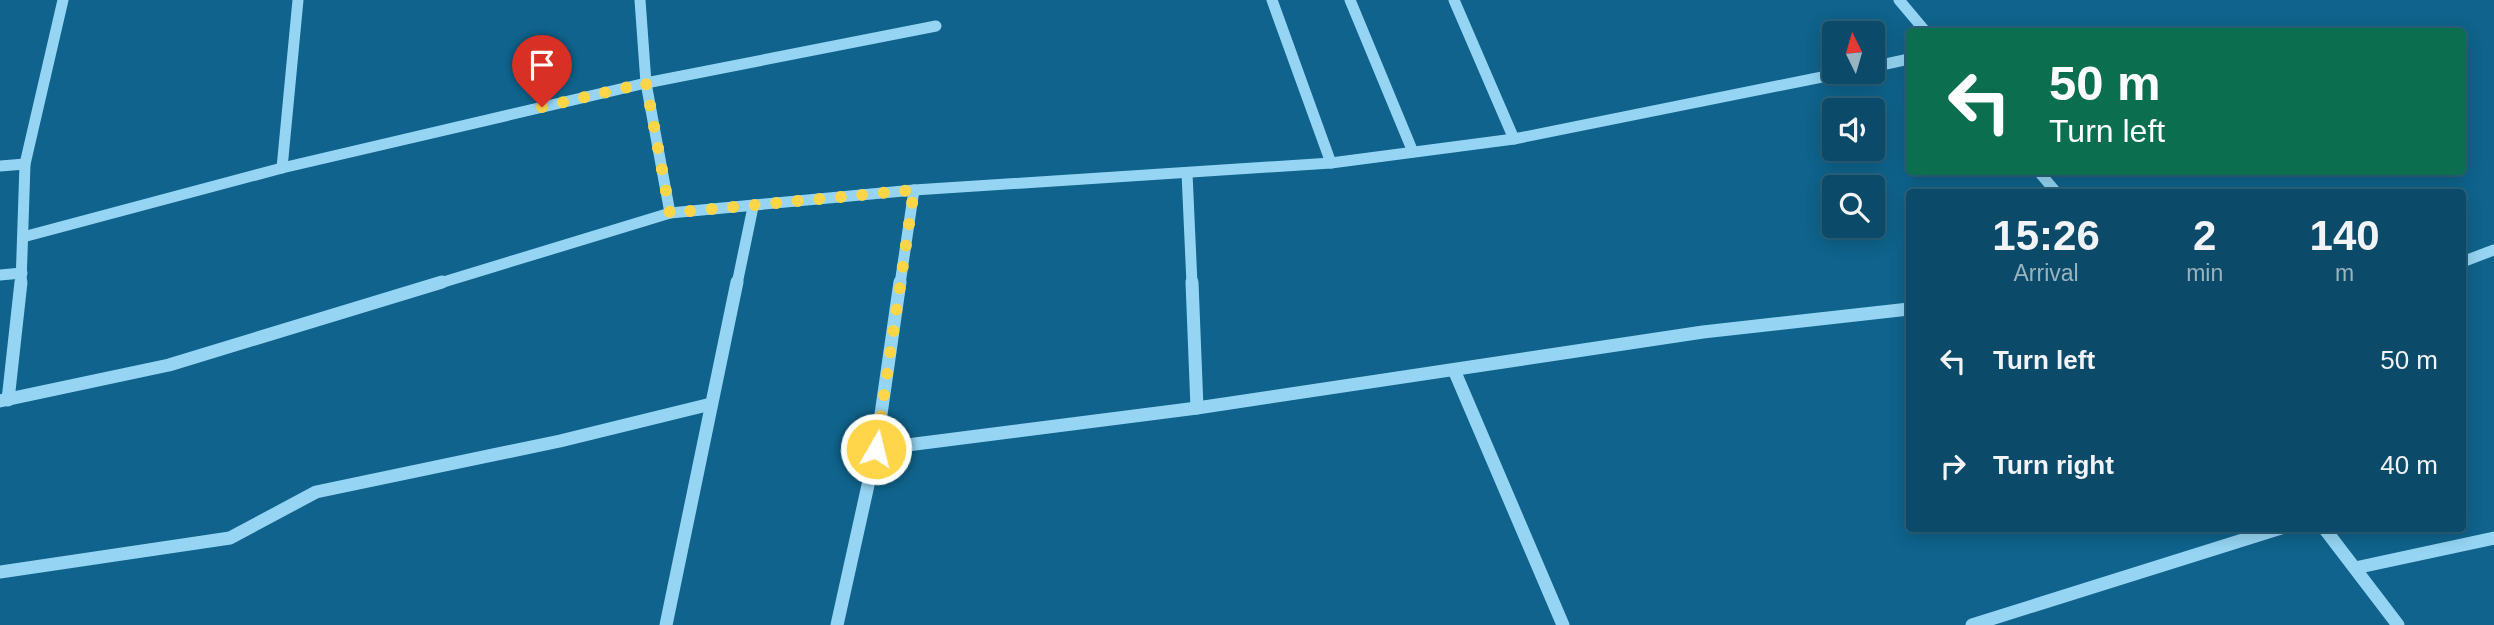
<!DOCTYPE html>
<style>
body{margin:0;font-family:Arial,sans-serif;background:#14516f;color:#f1f3f6;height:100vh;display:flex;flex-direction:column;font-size:26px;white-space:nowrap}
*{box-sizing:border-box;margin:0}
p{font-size:23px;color:#9ab3c0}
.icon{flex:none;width:38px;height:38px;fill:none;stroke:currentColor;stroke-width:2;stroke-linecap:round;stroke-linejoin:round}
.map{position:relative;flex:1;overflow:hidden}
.panel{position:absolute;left:1906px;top:189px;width:560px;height:343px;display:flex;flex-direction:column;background:#0b4a69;border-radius:7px;box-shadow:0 4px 18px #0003,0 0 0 2px #2b627d}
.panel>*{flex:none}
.guide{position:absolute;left:1906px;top:28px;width:560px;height:147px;border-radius:7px;box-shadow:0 4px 18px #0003,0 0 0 2px #2b627d;background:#0b6e4f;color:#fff;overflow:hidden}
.needle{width:46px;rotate:355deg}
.fabs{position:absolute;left:1822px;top:21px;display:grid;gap:14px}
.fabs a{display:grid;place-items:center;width:63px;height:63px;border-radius:7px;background:#0b4a69;box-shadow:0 4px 18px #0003,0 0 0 2px #2b627d;font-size:35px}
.pin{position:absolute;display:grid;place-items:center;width:60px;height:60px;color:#fff;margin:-72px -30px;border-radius:50% 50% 50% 0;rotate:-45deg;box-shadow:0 0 7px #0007}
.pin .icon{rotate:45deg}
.me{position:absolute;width:77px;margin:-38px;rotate:8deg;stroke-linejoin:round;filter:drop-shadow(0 0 5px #0008)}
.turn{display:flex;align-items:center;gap:24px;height:147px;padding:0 28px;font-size:32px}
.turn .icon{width:91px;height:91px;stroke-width:2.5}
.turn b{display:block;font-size:49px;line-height:60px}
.eta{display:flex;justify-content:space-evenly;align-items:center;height:119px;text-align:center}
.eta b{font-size:42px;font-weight:600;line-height:49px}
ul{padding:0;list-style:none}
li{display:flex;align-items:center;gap:21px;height:105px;padding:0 28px}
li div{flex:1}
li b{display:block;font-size:26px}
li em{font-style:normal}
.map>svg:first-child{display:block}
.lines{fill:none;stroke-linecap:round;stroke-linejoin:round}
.minor-far1{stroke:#95d5f3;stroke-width:11}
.minor{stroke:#95d5f3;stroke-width:13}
.route{stroke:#ffd54a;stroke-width:12;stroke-dasharray:0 21.6}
</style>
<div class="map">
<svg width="2494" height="625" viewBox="0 0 2494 625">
<rect width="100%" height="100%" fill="#0f638c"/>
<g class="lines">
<!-- minor-far1 -->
<g class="minor-far1">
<path d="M640 0 646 83 670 213"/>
<path d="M1272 0 1331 163"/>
<path d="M1350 0 1413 152"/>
<path d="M1454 0 1514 139"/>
<path d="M1899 0 1926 32"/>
<path d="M1872 67 1909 59"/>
<path d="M0 166 25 164"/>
<path d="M282 168 298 0"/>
<path d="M2039 172 2056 192"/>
<path d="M1187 173 1192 284"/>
<path d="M23 237 282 168 646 83 936 26"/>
<path d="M2462 262 2494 250"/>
<path d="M0 275 22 273"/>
<path d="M21 284 25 164 63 0"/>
<path d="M437 284 670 213 914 190 1331 163 1514 139 1847 72"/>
<path d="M737 284 753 207"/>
<path d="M900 284 914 190"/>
</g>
<!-- minor -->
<g class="minor">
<path d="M1192 282 1197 408"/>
<path d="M1454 370 1563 625"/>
<path d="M8 400 21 282"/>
<path d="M0 401 169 365 442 282"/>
<path d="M876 449 1197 408 1703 332 1909 309"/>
<path d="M2324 528 2398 625"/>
<path d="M2355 568 2494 538"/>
<path d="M0 572 230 538 316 492 560 441 711 404"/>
<path d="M666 625 737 282"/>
<path d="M837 625 876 449 900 282"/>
<path d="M1972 625 2281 528"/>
</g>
</g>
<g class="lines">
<!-- route -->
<path class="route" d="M542 107 646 83 670 213 914 190 876 449"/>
</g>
</svg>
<div class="fabs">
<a><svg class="needle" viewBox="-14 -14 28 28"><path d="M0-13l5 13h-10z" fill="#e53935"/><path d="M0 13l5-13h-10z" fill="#9ab3c0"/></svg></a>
<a><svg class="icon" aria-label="sound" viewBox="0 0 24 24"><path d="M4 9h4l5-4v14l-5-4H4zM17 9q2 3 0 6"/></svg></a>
<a><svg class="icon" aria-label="search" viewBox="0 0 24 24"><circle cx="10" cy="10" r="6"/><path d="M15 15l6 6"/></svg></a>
</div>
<div class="pin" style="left:542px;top:107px;background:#d93025"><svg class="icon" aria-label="arrive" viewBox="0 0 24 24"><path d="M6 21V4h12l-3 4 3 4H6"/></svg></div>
<svg class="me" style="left:876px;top:449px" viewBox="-20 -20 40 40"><circle r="17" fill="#ffd54a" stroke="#fff" stroke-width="3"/><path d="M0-11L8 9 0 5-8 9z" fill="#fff"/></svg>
<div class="guide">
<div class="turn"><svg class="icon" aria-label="left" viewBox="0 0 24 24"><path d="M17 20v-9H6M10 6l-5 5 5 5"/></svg><div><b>50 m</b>Turn left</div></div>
</div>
<section class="panel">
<div class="eta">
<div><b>15:26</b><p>Arrival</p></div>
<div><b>2</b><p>min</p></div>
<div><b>140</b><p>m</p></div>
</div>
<ul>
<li><svg class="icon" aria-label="left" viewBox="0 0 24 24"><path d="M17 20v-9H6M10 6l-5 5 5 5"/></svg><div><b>Turn left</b></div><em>50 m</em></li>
<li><svg class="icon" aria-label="right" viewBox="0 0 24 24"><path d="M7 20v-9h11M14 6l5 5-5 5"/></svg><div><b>Turn right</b></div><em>40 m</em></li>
</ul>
</section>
</div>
